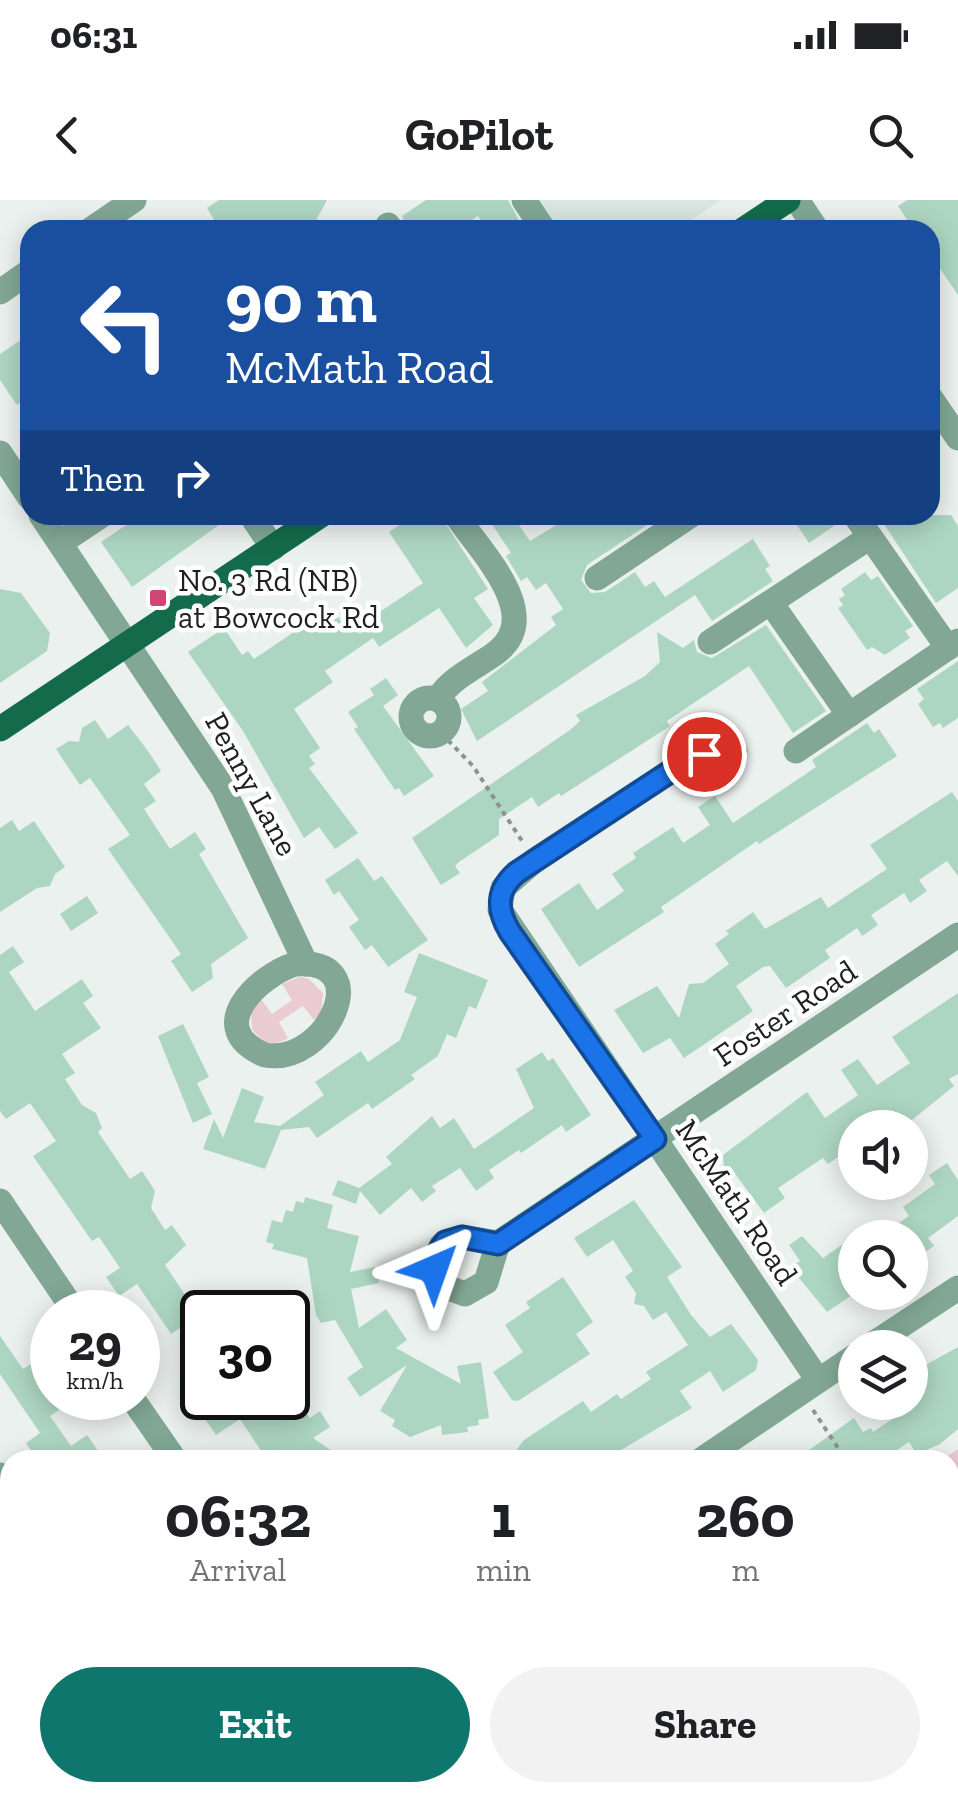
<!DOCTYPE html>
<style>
body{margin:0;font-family:"Zilla Slab",serif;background:#f2f2f2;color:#202124;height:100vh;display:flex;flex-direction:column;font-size:38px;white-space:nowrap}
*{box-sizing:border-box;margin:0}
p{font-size:32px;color:#757577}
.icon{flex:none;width:55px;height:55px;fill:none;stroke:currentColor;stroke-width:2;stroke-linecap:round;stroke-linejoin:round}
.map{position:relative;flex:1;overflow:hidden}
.side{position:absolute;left:0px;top:1250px;width:960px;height:352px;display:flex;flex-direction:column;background:#fff;border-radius:30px 30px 0 0;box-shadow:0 5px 25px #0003}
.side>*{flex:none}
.banner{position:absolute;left:20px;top:20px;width:920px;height:305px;border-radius:30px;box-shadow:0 5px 25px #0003;background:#1a4fa0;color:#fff;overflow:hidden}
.controls{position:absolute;left:838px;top:910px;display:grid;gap:20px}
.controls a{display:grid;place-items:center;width:90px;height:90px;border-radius:50%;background:#fff;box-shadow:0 5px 25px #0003;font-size:50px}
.speed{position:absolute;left:30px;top:1090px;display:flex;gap:20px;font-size:50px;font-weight:700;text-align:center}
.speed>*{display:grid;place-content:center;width:130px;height:130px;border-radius:50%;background:#fff;box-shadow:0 5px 25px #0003;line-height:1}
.speed small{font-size:25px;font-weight:400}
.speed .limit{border:5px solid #111;border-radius:15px;background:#fff;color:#111}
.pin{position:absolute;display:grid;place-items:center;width:85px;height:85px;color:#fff;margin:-42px;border:5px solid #fff;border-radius:50%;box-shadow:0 2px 10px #0007}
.me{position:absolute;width:110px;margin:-55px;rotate:43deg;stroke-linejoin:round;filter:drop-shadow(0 0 8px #0008)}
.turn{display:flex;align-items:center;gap:35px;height:210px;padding:0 40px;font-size:45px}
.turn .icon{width:130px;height:130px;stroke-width:2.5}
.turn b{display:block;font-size:70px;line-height:85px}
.then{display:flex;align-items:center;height:95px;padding:0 40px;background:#0003;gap:20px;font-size:38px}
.eta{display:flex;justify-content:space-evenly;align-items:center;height:170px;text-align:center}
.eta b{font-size:60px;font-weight:700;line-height:70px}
.primary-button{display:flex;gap:20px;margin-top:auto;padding:20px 40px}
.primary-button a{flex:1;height:115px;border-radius:60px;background:#0f766e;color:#fff;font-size:40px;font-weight:700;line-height:115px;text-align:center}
.primary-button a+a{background:#f2f2f2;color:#202124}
.status{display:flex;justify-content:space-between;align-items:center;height:70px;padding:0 50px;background:#fff;direction:ltr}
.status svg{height:28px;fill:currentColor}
header{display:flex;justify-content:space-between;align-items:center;height:130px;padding:0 40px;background:#fff;font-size:45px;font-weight:700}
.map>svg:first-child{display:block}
.built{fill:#d9e7e0}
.green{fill:#ebcbd2}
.building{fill:#add6c2}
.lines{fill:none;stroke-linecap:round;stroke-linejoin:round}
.path{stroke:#8e9290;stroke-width:4;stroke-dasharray:5 5;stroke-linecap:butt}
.minor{stroke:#82a895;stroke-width:25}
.major{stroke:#136b4c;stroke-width:25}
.route-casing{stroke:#114b97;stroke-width:25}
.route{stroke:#1a73e8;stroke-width:18}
.poi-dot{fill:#d14575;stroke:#fff;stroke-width:4}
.labels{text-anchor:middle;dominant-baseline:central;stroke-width:9;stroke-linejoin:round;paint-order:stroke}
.poi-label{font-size:32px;fill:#1f2120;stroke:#fff;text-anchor:start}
.street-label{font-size:32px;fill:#1f2120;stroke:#fff}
</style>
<div class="status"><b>06:31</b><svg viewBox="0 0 49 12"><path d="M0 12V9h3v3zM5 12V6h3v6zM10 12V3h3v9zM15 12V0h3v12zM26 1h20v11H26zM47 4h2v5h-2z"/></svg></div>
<header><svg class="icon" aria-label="back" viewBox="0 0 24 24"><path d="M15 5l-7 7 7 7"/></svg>GoPilot<svg class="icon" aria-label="search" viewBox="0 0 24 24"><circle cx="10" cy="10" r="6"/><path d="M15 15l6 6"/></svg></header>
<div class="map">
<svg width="958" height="1602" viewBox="0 0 958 1602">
<rect width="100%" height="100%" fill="#ebf1ee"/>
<!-- built -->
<path class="built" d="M537 0H721L676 30H557Z"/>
<!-- green -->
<g class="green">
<path d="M300 777 309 779 323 793 321 814 314 820 303 806 279 822 288 838C273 848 262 842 252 829L251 810 261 799 272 814 292 800 282 784Z"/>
<path d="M958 1249V1548L950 1553V1260H942Z"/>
</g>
<!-- building -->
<g class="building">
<path d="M219 0H327L311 30H220L207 8Z"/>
<path d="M426 0H508L524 30H487L478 16 457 30H408L402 16Z"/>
<path d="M907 0H958V95L930 54V30H914L898 6Z"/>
<path d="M30 134V196L17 205 0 180V154Z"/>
<path d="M141 315H233L132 387 101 342Z"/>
<path d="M414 315H440L488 389 474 398 493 425 466 448 439 408 379 447 373 438 325 471 333 482 294 509 320 548 309 556 315 564 309 568 358 633 335 649 319 627 304 638 243 531 188 452 224 428 242 455 248 451 254 459 316 417 321 423 336 413 344 426 371 408 375 415 423 383 389 332Z"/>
<path d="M476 315H512L530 341 573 315H662L587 365 581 380 591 393 605 392 635 372 645 387 654 381 665 397 753 339 770 366 765 369 773 381 712 421 695 395 477 541 461 509 488 491 482 482 556 425 551 417 563 409 546 383 536 390 527 377 521 381 506 356 511 353 486 315 479 320Z"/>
<path d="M790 315H827L834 326 809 343Z"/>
<path d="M878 315H951L958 326V388L936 403Z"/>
<path d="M865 372 871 380 878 376 913 426 905 431 910 438 885 455 872 447 867 450 838 408 843 405 839 399 845 395 841 389Z"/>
<path d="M0 389 21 393 50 433 47 451 0 483Z"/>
<path d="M766 425 826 511 793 533 749 466 667 521 670 526 561 596 559 593 538 607 532 597 499 619V635L459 662 455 666 460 673 441 685 412 638 570 530 580 521 576 515 645 476 660 462 657 432 683 448 694 440 697 452 712 458Z"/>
<path d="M958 461V518L943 528 940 523 933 527 918 504 924 499 917 489Z"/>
<path d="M386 478 398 495 383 506 434 576 404 596 399 588 395 590 354 529 358 527 348 512 374 495 370 489Z"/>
<path d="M95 520 108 539 128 525 148 551 161 571 144 584 156 601 144 609 170 649 195 632 206 649 199 654 248 738 211 764 213 778 192 792 171 761 181 754 108 649 130 635 90 578 80 585 56 549 69 541 79 542 82 528Z"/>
<path d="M867 523 874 533 879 529 897 556 759 644 757 641 661 707 664 712 579 767 541 709 579 683 597 710 624 691 612 674 636 658 633 653 673 627 683 643 710 625 698 607 715 596 733 623 816 567 812 560Z"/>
<path d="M952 592 958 601V676L947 661 919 680 927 691 910 703 904 693 871 715 878 725 862 736 857 728 825 750 830 758 786 788 770 766 763 767 736 786 753 811 684 858 670 838 643 853 614 810 657 786 679 818 689 784 703 783 729 764 715 744 729 734 726 731 753 712 765 729 821 697 828 708 887 669 870 645Z"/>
<path d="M12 620 19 631 34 621 65 667 55 674 50 686 37 688 0 712V628Z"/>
<path d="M358 658 374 681 382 676 428 740 388 767 372 745 365 750 349 727 359 720 339 691 334 695 325 680Z"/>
<path d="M87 696 98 713 71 731 60 714Z"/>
<path d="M13 746 24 762 9 772 35 811 82 779 93 796 83 803 101 828 62 854 75 873 65 879 82 905 96 913 102 928 98 932 130 979 142 971 155 991 151 1008 165 1030 172 1025 186 1045 165 1065 202 1120V1163L180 1128 171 1134 137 1084 119 1096 106 1077 120 1068 99 1037 92 1041 33 956 56 941 30 903 6 919 0 911V755Z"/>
<path d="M419 753 488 780 476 809 469 806 456 838 447 834 438 856 411 875 415 879 372 909 368 903 317 938 309 927 281 930 265 969 203 949 214 919 223 938 242 888 264 897 254 922 280 926 324 895 315 882 361 851 368 862 400 840 417 797 404 792Z"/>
<path d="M958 793V874L949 879 954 886 902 928H855V945L828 964 823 958 778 988 785 998 764 1013 733 971 724 968 723 955 807 892 825 918 858 895 841 870 858 859 877 885 910 863 892 837Z"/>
<path d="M183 824 209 877 197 883 212 914 193 923 158 836Z"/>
<path d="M542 852 548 861 553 858 591 915 566 932 562 925 521 953 519 950 489 970 494 978 476 991 460 968 432 986 436 991 422 1002 411 988 380 1015 360 991 356 1004 332 995 338 980 359 988 392 964 386 957 432 916 440 928 454 918 474 949 534 908 516 869Z"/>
<path d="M947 963 958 980V1016L928 1038 934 1046 917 1058 910 1038H877L909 1016 903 1007 935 984 929 975Z"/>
<path d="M305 997 333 1005 327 1028 359 1036 350 1072 375 1067 379 1083 351 1089 359 1128 386 1109 407 1140 396 1148 461 1184 457 1166 481 1162 489 1218 478 1220 479 1225 467 1227 468 1232 442 1235 441 1225 410 1237 392 1226 395 1220 380 1211 407 1165 360 1197 347 1178 363 1167 335 1120 321 1123 316 1115 307 1058 272 1049 274 1044 266 1042 272 1020 282 1023 286 1010 293 1012 296 1001 304 1003Z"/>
<path d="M634 1000 682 1067 667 1077 691 1115 710 1137 731 1124 758 1160 756 1170 723 1192 710 1171 680 1191 692 1208 604 1260H509L524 1240 583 1201 591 1212 617 1194 621 1199 651 1179 646 1172 688 1145 666 1112 653 1120 644 1106 634 1104 636 1093 625 1077 633 1071 613 1040 587 1057 574 1038Z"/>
<path d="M802 1036 823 1058 855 1036V1093L827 1112 790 1067 800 1061 789 1045Z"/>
<path d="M563 1077 593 1122 576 1134 590 1154 518 1201 512 1200 493 1172 523 1152 505 1125 530 1108 526 1102Z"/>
<path d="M0 1136 23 1169 33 1163 40 1173 52 1164V1198H77L50 1216 71 1246 87 1235 104 1260 36 1258 26 1243 40 1233 0 1174Z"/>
<path d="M958 1147V1229L940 1244 917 1254 909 1242 882 1260H795L854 1218 863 1232 871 1228 873 1232 903 1212 900 1208 910 1202V1153L920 1168Z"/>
<path d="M232 1198H290L298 1200 310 1218 320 1211 330 1227 313 1238 345 1260H267L240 1219 216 1235 203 1216Z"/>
</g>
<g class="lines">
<!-- path -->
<g class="path">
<path d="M441 533 473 566 524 644"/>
<path d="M813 1210 846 1260"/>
<path d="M950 1286 958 1281"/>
<path d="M950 1511 958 1509"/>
</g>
<!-- minor -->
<g class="minor">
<path d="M524 0 544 30"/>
<path d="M797 0 817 30"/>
<path d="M388 25 392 30"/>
<path d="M90 30 134 0"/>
<path d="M0 92 30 71"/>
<path d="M930 197 958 238"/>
<path d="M0 253 30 298"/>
<path d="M41 315 223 588 306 764"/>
<path d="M251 315 273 348"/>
<path d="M855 315 948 448"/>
<path d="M60 343 102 315"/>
<path d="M597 378 691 315"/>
<path d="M771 403 849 515"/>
<path d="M710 442 870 337"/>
<circle cx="430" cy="517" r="19"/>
<path d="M438 499C450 479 474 468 493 455 548 417 481 353 456 315"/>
<path d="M735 551 691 558 535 660 503 688 500 710 818 1180"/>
<path d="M796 551 958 441"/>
<path d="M295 764C378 757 327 866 265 855 203 829 256 777 295 764Z"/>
<path d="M0 1001 75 1112"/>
<path d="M462 1037 498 1043 486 1082 465 1094 443 1086 434 1064 441 1046Z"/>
<path d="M498 1043 958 735"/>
<path d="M867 1148 958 1088"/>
<path d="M132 1198 175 1260"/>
<path d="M701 1260 855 1156"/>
<path d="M0 1275 10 1290"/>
<path d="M0 1522 10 1537"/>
<path d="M213 1592 220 1602"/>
<path d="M398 1592 405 1602"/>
<path d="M769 1592 776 1602"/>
<path d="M30 1602 32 1592"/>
</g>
<!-- major -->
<g class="major">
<path d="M743 30 788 0"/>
<path d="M0 529 321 315"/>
</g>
</g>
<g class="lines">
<defs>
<path id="route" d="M434 1069V1059L445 1042 462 1037 498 1044 655 939 510 732C496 709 496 691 516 673L691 558 704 554"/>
</defs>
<!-- route casing -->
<use href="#route" class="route-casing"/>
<!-- route -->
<use href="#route" class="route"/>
</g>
<!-- markers -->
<rect class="poi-dot" x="148" y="388" width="20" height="20" rx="5"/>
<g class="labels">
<!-- poi labels -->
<g class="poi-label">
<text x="178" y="380">No. 3 Rd (NB)<tspan x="178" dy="37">at Bowcock Rd</tspan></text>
</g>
<!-- street labels -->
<g class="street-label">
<text transform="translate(252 584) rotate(61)">Penny Lane</text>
<text transform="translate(785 813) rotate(-34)">Foster Road</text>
<text transform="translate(737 1002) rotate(56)">McMath Road</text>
</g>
</g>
</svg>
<div class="controls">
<a><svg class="icon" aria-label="sound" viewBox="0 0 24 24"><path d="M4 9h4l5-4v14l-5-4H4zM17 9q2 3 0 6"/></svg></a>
<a><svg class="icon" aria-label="search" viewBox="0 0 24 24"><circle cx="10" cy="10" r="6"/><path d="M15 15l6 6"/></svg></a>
<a><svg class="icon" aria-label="layers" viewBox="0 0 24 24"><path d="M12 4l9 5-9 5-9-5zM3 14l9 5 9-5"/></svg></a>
</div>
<div class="speed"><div>29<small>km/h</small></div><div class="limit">30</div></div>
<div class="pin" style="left:704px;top:554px;background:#d93025"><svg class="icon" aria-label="arrive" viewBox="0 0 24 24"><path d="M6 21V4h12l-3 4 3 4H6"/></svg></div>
<svg class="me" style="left:434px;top:1069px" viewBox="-20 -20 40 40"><path d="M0-17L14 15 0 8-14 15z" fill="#1a73e8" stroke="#fff" stroke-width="4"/></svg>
<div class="banner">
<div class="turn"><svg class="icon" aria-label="left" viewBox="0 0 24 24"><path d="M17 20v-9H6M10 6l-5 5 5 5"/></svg><div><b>90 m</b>McMath Road</div></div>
<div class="then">Then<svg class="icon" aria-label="right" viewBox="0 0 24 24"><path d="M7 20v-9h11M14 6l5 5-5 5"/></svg></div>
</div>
<section class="side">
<div class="eta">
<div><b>06:32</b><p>Arrival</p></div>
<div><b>1</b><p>min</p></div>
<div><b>260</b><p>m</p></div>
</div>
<div class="primary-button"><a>Exit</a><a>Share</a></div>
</section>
</div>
